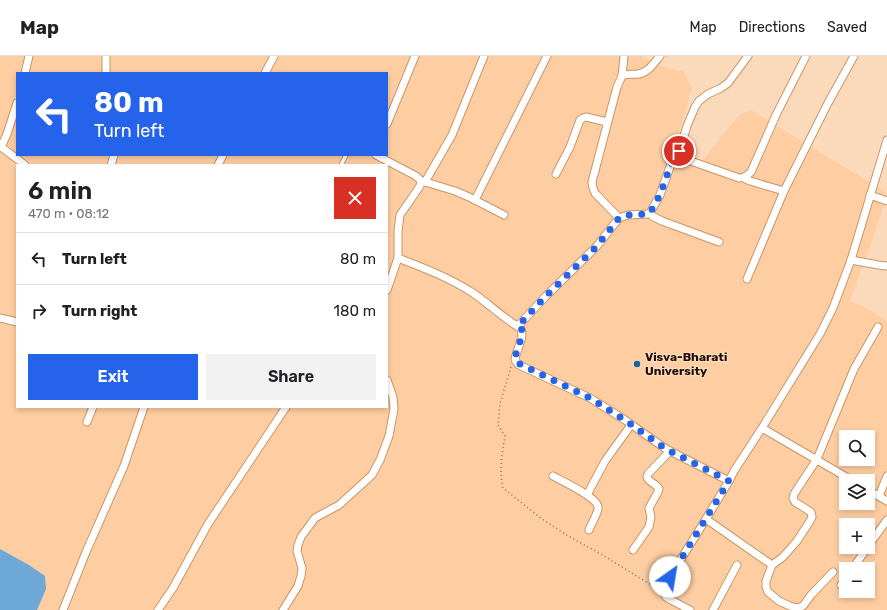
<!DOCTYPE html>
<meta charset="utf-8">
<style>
body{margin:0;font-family:Rubik,sans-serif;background:#f2f2f2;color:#202124;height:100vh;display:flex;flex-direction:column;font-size:15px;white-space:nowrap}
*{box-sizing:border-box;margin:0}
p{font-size:13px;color:#757577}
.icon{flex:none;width:22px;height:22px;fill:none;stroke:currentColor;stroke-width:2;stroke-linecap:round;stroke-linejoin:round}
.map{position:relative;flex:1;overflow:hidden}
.details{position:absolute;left:16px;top:108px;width:372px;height:244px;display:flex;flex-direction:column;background:#fff;border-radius:0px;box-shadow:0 2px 6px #0003}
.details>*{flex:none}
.banner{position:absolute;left:16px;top:16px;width:372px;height:84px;border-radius:0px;box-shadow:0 2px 6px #0003;background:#2563eb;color:#fff;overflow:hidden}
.fabs{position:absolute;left:839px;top:374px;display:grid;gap:8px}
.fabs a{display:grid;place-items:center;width:36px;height:36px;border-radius:0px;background:#fff;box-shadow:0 2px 6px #0003;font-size:20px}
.pin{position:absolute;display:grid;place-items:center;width:34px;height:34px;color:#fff;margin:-17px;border:2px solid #fff;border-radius:50%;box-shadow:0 1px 4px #0007}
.me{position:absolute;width:44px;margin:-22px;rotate:32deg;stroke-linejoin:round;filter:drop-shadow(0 0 3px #0008)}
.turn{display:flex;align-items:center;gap:14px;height:84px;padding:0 12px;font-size:18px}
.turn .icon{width:52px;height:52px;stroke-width:2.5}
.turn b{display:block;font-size:28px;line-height:34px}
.round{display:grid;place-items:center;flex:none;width:42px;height:42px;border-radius:0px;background:#f2f2f2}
.overview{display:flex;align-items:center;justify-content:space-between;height:68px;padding:0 12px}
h1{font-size:24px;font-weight:600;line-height:30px}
.button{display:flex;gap:8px;margin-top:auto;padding:8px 12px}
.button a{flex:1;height:46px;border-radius:0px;background:#2563eb;color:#fff;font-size:16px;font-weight:600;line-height:46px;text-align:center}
.button a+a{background:#f2f2f2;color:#202124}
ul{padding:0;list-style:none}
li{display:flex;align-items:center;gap:12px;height:52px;padding:0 12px;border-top:1px solid #e0e0e0}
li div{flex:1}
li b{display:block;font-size:15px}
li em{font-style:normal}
header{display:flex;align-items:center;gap:24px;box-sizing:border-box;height:56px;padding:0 20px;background:#fff;border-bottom:1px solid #e0e0e0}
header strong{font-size:19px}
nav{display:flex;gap:22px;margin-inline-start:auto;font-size:14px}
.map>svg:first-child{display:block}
.built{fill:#fecda1;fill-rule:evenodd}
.water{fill:#6da8d7}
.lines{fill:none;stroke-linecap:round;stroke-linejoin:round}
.lane-casing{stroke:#ca9565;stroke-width:5.5}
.street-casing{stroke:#ca9565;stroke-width:9}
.path{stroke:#8a715c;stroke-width:1.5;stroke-dasharray:1 3;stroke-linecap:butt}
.lane{stroke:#fff;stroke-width:3.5}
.street{stroke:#fff;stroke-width:7}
.route{stroke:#2563eb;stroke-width:7;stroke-dasharray:0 12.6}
.poi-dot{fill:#196699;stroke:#fbdabc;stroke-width:1.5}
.labels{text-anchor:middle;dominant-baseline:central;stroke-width:3;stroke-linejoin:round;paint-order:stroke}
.poi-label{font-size:12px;font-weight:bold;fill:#1f0c00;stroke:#fbdabc;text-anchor:start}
</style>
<header>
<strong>Map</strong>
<nav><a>Map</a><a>Directions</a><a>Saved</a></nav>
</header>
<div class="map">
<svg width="887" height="554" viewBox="0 0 887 554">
<rect width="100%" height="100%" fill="#fbdabc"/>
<!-- built -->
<path class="built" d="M0 0H641L663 11 683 15 692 31 677 86 688 101 703 104 739 59 751 54 887 137V142L850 245 867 252 887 265V554H0ZM17 17H387V99H17ZM17 109H387V351H17ZM846 381H868V403H846ZM846 425H868V447H846ZM846 469H868V491H846ZM846 513H868V535H846Z"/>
<!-- water -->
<path class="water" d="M0 493 29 509 45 520 46 533 37 554H0Z"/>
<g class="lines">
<defs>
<path id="lane" d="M341 109 346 99"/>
<g id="street">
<path d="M25 17 29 0"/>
<path d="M106 17V0"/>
<path d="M265 17 274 0"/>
<path d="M622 20C627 17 633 19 638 18 648 17 654 7 660 0"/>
<path d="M387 68 415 0"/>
<path d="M0 90 25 109"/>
<path d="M1 91 7 78 17 47"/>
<path d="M376 99 416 120 421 125 420 130 400 159 398 175V202"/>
<path d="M677 103 687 70 695 51 699 45 708 38 721 32 728 27 748 0"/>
<path d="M111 109 114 99"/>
<path d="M218 109 223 99"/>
<path d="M556 118 570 91 580 64 583 62 586 61 607 66"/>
<path d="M744 122 750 125 784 135"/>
<path d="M422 125 455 135 469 141 504 159"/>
<path d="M425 126 452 79 484 0"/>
<path d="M870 139 887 145"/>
<path d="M475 144 547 0"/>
<path d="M650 157 652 160 662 165 719 186"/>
<path d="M619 162 595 137 593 132 592 126 617 31 622 20 624 0"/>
<path d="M851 204 878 209 887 210"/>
<path d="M747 223 784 135 828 47 854 0"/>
<path d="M387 234 398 202C424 212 450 222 473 237 489 248 503 262 520 272 526 279 516 294 515 304L519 309 590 342 625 364 666 393 729 425"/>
<path d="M0 262 17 266"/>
<path d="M518 270 546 240 597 190 619 162 628 159 647 158 650 157 660 139 671 108C675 103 679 103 685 103L739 122C744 122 747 120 751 116L776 59 806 0"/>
<path d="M87 366 93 351"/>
<path d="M762 372 853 425"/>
<path d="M553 420C562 425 597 441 598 451 599 456 591 468 589 474"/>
<path d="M868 434 887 445"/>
<path d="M587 439 605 405 631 369"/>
<path d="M879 440 887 420"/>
<path d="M706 463 772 509"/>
<path d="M868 490 887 464"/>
<path d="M633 494 649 471 651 461 649 452 658 436 659 433C656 427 649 427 647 421L648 418 670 395"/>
<path d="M852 513 868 491"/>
<path d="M833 516 811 539 803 550 797 552 790 550 779 545 768 536 766 531V525L772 509 783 501 797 485 810 465 812 461 811 456 795 446 793 442 794 438 817 403 854 313 878 271"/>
<path d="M841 529 846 522"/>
<path d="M63 554 86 496 124 410 144 351"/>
<path d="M158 554 173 532 208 468 286 351"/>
<path d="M283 554 298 530 301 520 302 512 297 495 298 489 301 481 315 462 339 449 372 419 380 404 389 380 394 353 393 341 387 324"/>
<path d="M690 554 671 544 666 541 663 536V532L706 463 729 425 734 415 762 372 820 278 833 252 851 204 887 84"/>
<path d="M713 554 737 509"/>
</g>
</defs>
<!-- lane casing -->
<use href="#lane" class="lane-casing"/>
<!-- street casing -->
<use href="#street" class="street-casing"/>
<!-- path -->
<path class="path" d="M511 311 500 348 498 369 505 380C502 398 499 414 503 432L542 463 568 480 601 498 656 532"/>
<!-- lane -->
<use href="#lane" class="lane"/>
<!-- street -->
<use href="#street" class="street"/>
</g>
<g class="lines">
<!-- route -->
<path class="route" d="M670 521 729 425 666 393 625 364 590 342 520 308 515 304C516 293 522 285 522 274L518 270 546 240 597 190 619 162 628 159 647 158 650 157 660 139 671 108 673 106 677 103 679 95"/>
</g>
<!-- markers -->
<circle class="poi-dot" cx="637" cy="308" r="4"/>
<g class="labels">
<!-- poi labels -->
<g class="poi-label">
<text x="645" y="301">Visva-Bharati<tspan x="645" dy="14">University</tspan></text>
</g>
</g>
</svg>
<div class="fabs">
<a><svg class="icon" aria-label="search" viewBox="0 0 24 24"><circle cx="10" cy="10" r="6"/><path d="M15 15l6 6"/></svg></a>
<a><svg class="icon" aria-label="layers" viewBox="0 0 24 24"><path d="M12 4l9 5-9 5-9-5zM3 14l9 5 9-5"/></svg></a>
<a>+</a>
<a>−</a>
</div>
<div class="pin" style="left:679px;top:95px;background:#d93025"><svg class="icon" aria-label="arrive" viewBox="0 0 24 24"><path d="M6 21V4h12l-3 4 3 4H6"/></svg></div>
<svg class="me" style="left:670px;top:521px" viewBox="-20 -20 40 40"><circle r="19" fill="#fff"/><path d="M0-13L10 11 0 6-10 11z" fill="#2563eb"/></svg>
<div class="banner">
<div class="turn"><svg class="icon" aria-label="left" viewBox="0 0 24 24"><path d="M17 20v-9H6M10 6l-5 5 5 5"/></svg><div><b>80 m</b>Turn left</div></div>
</div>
<section class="details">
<div class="overview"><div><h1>6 min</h1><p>470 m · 08:12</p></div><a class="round" style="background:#d93025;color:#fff"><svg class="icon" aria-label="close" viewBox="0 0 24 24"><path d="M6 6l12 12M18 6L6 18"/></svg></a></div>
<ul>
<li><svg class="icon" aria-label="left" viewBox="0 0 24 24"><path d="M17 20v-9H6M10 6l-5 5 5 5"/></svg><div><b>Turn left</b></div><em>80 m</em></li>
<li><svg class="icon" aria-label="right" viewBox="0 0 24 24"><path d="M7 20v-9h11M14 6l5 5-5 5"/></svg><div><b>Turn right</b></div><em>180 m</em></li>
</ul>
<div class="button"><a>Exit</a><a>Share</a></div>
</section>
</div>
